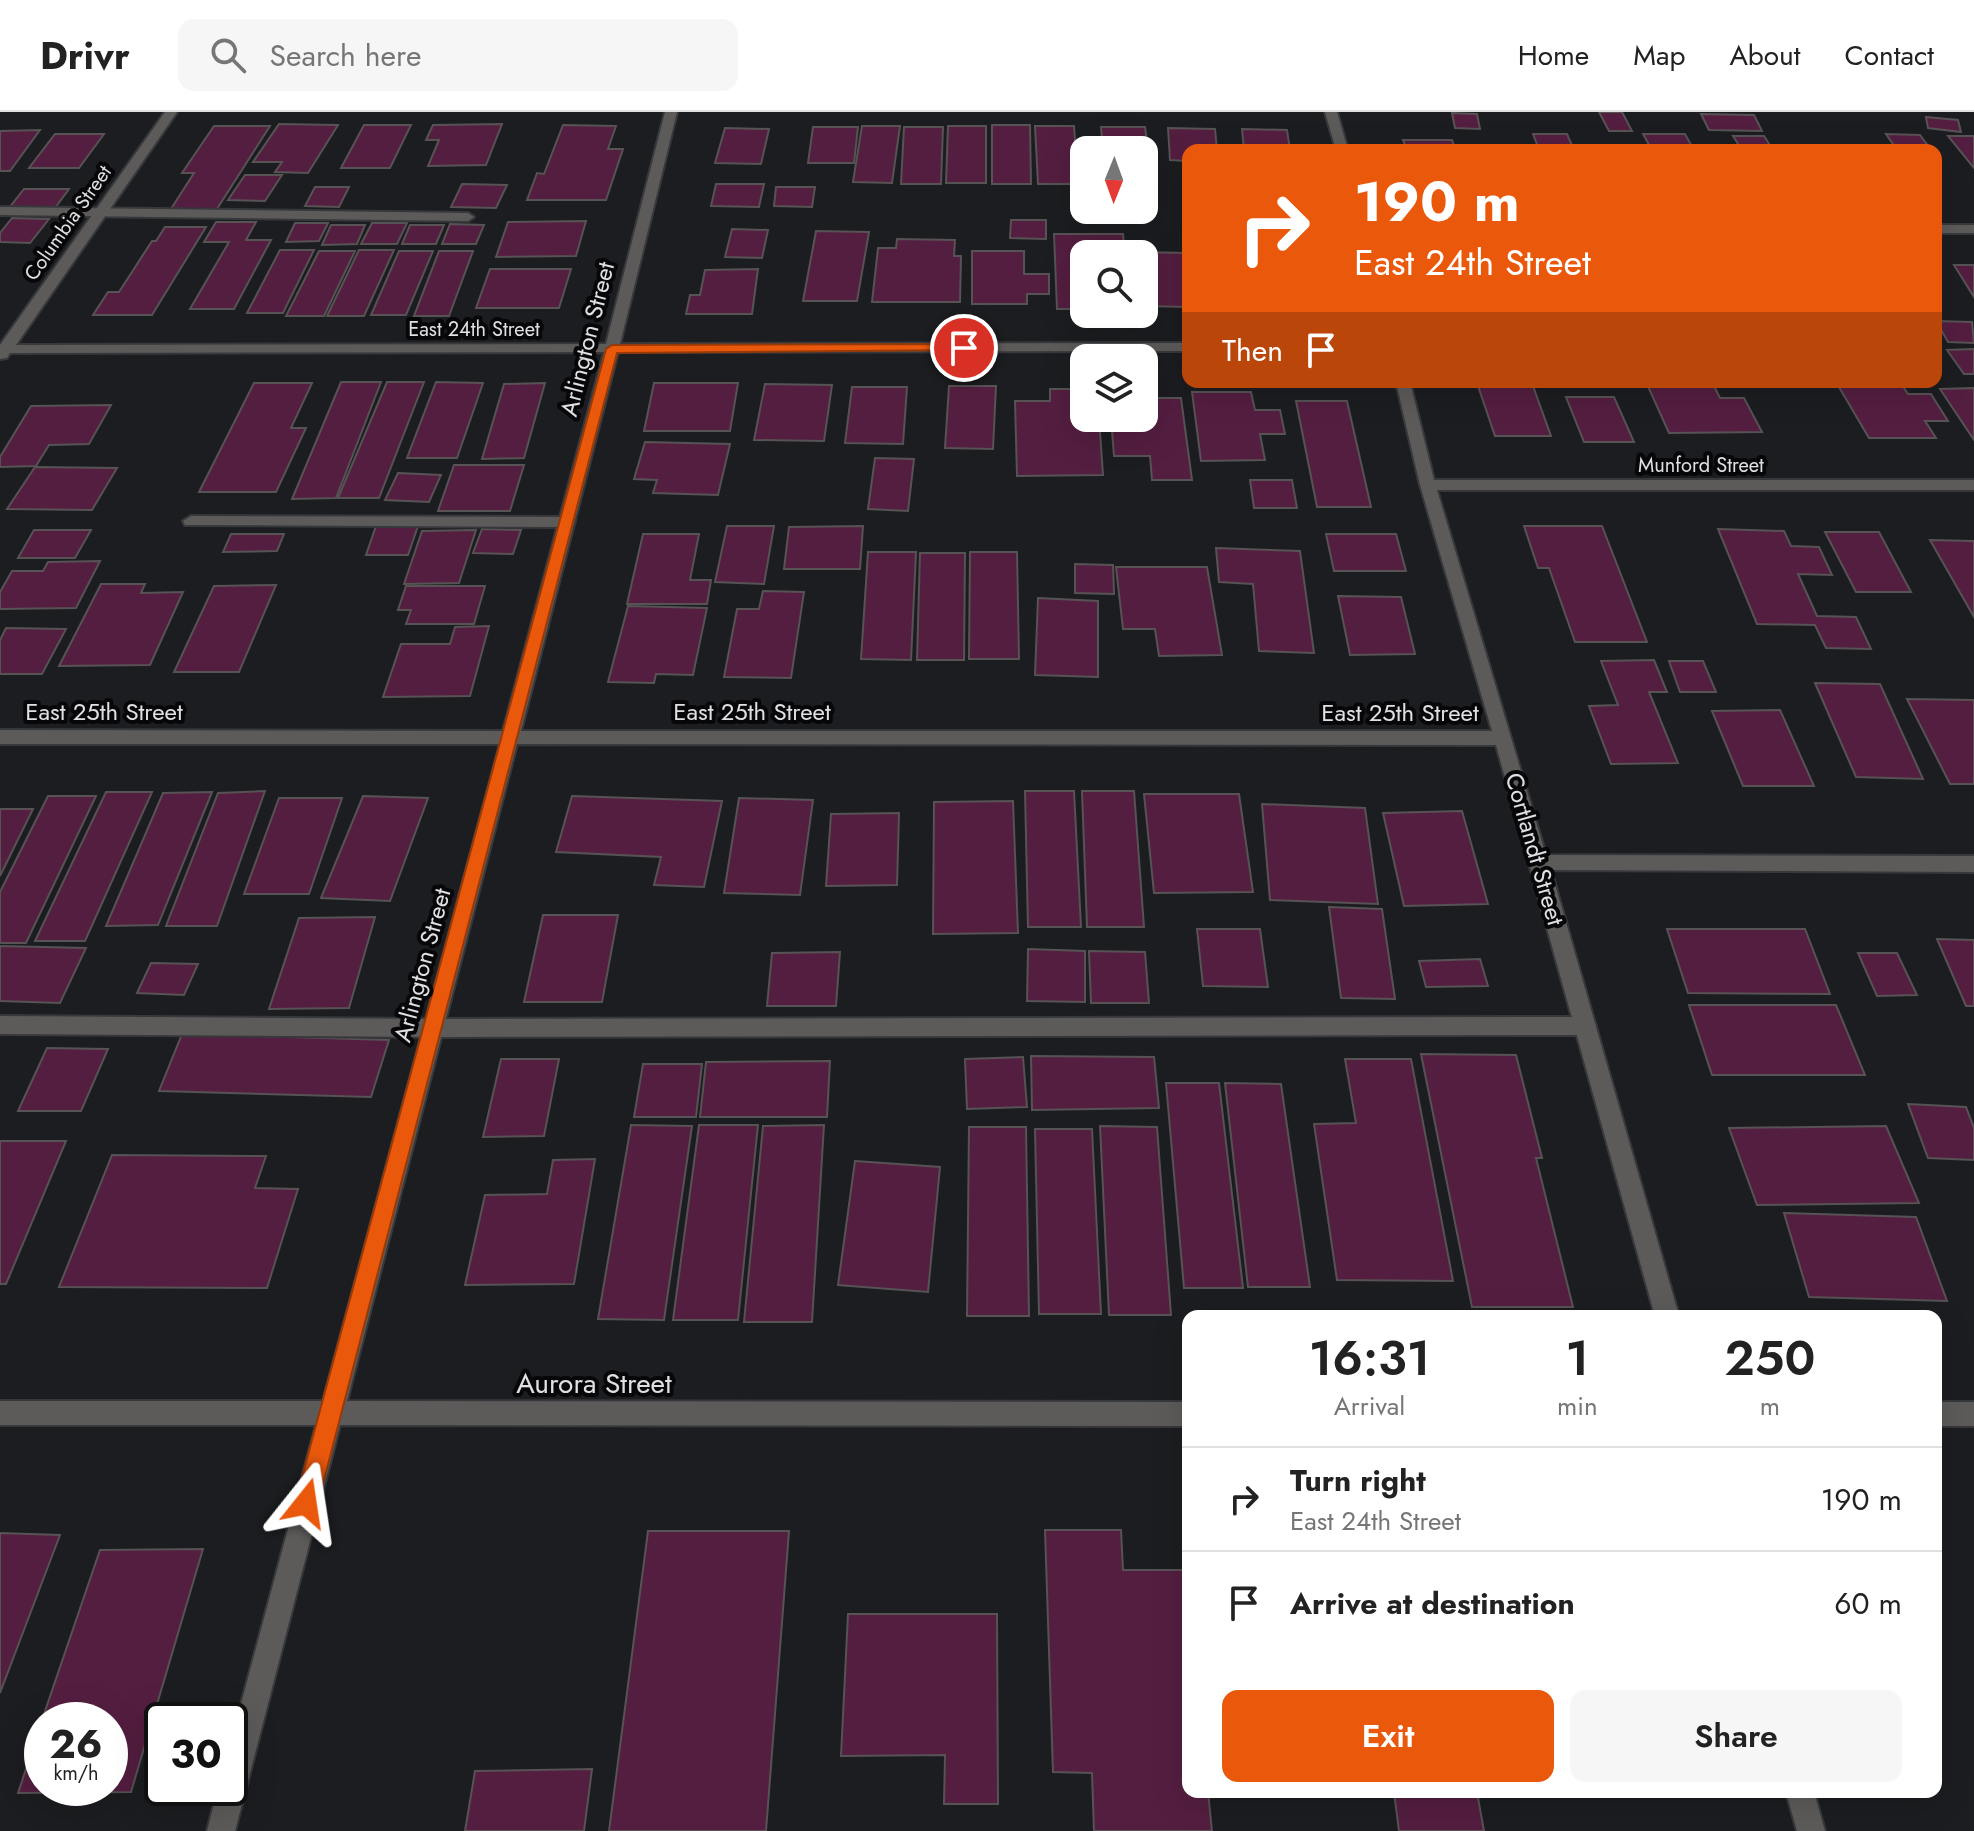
<!DOCTYPE html>
<style>
body{margin:0;font-family:Jost,sans-serif;background:#f6f6f6;color:#222;height:100vh;display:flex;flex-direction:column;font-size:30px;white-space:nowrap}
*{box-sizing:border-box;margin:0}
p{font-size:26px;color:#767676}
.icon{flex:none;width:44px;height:44px;fill:none;stroke:currentColor;stroke-width:2;stroke-linecap:round;stroke-linejoin:round}
.map{position:relative;flex:1;overflow:hidden}
.panel{position:absolute;left:1182px;top:1198px;width:760px;height:488px;display:flex;flex-direction:column;background:#fff;border-radius:16px;box-shadow:0 8px 32px #0002}
.panel>*{flex:none}
.hud{position:absolute;left:1182px;top:32px;width:760px;height:244px;border-radius:16px;box-shadow:0 8px 32px #0002;background:#ea580c;color:#fff;overflow:hidden}
.needle{width:52px;rotate:181deg}
.tools{position:absolute;left:1070px;top:24px;display:grid;gap:16px}
.tools a{display:grid;place-items:center;width:88px;height:88px;border-radius:16px;background:#fff;box-shadow:0 8px 32px #0002;font-size:40px}
.speed{position:absolute;left:24px;top:1590px;display:flex;gap:16px;font-size:40px;font-weight:700;text-align:center}
.speed>*{display:grid;place-content:center;width:104px;height:104px;border-radius:50%;background:#fff;box-shadow:0 8px 32px #0002;line-height:1}
.speed small{font-size:20px;font-weight:400}
.speed .limit{border:4px solid #111;border-radius:12px;background:#fff;color:#111}
.pin{position:absolute;display:grid;place-items:center;width:68px;height:68px;color:#fff;margin:-34px;border:4px solid #fff;border-radius:50%;box-shadow:0 2px 8px #0007}
.me{position:absolute;width:88px;margin:-44px;rotate:15deg;stroke-linejoin:round;filter:drop-shadow(0 0 6px #0008)}
.turn{display:flex;align-items:center;gap:28px;height:168px;padding:0 40px;font-size:36px}
.turn .icon{width:104px;height:104px;stroke-width:2.5}
.turn b{display:block;font-size:56px;line-height:68px}
.then{display:flex;align-items:center;height:76px;padding:0 40px;background:#0003;gap:16px;font-size:30px}
.eta{display:flex;justify-content:space-evenly;align-items:center;height:136px;text-align:center}
.eta b{font-size:48px;font-weight:600;line-height:56px}
.action{display:flex;gap:16px;margin-top:auto;padding:16px 40px}
.action a{flex:1;height:92px;border-radius:16px;background:#ea580c;color:#fff;font-size:32px;font-weight:600;line-height:92px;text-align:center}
.action a+a{background:#f6f6f6;color:#222}
ul{padding:0;list-style:none}
li{display:flex;align-items:center;gap:24px;height:104px;padding:0 40px;border-top:2px solid #e0e0e0}
li div{flex:1}
li b{display:block;font-size:30px}
li em{font-style:normal}
header{display:flex;align-items:center;gap:48px;box-sizing:border-box;height:112px;padding:0 40px;background:#fff;border-bottom:2px solid #e0e0e0}
header strong{font-size:38px}
nav{display:flex;gap:44px;margin-inline-start:auto;font-size:28px}
.search{width:560px;height:72px;background:#f6f6f6;display:flex;align-items:center;gap:20px;box-sizing:border-box;padding:0 28px;border-radius:16px;color:#767676;font-size:30px}
.map>svg:first-child{display:block}
.building{fill:#541e40;stroke:#575254;stroke-width:2}
.lines{fill:none;stroke-linecap:round;stroke-linejoin:round}
.lane-casing{stroke:#37383b;stroke-width:4}
.street-casing{stroke:#37383b;stroke-width:4}
.lane{fill:#5d5b5a;fill-rule:evenodd}
.street{fill:#5d5b5a;fill-rule:evenodd}
.route{fill:#ea580c;stroke:#983908;stroke-width:2}
.labels{text-anchor:middle;dominant-baseline:central;stroke-width:8;stroke-linejoin:round;paint-order:stroke}
.far-street-label{font-size:20px;fill:#dfe0e2;stroke:#070709}
.street-label{font-size:24px;fill:#dfe0e2;stroke:#070709}
.near-street-label{font-size:28px;fill:#dfe0e2;stroke:#070709}
</style>
<header>
<strong>Drivr</strong>
<div class="search"><svg class="icon" aria-label="search" viewBox="0 0 24 24"><circle cx="10" cy="10" r="6"/><path d="M15 15l6 6"/></svg>Search here</div>
<nav><a>Home</a><a>Map</a><a>About</a><a>Contact</a></nav>
</header>
<div class="map">
<svg width="1974" height="1719" viewBox="0 0 1974 1719">
<rect width="100%" height="100%" fill="#1c1d20"/>
<!-- building -->
<g class="building">
<path d="M1599 0H1622L1632 19H1609Z"/>
<path d="M1452 1 1477 2 1480 17 1455 16Z"/>
<path d="M1701 2 1754 3 1762 19 1709 18Z"/>
<path d="M1926 5 1958 8 1961 20 1928 16Z"/>
<path d="M279 12 338 13 308 61 275 60 282 50H253Z"/>
<path d="M502 12 486 53 428 54 439 28H426L433 13Z"/>
<path d="M364 13H411L390 56H341Z"/>
<path d="M563 13 616 14 608 37H623L606 88H527L537 61 544 62Z"/>
<path d="M992 13H1030L1031 72H992Z"/>
<path d="M214 14H270L215 100H169L194 61H182Z"/>
<path d="M862 14H900L892 71 853 70Z"/>
<path d="M948 14H986V71H946Z"/>
<path d="M1035 14H1074L1078 72H1038Z"/>
<path d="M813 15H858L854 51H808Z"/>
<path d="M904 15H943L941 72H901Z"/>
<path d="M1101 15H1145L1153 70H1144V38H1103Z"/>
<path d="M725 16 769 17 761 52 715 51Z"/>
<path d="M1168 16 1215 17 1217 38H1188V49L1170 48Z"/>
<path d="M1242 17 1287 18 1290 38H1244Z"/>
<path d="M40 18 10 59H0V19Z"/>
<path d="M55 22H104L79 56H29Z"/>
<path d="M1533 22H1567L1574 38H1494L1493 35H1538Z"/>
<path d="M1643 22H1685L1694 38H1652Z"/>
<path d="M1886 22 1920 23 1931 38H1897Z"/>
<path d="M1733 24H1764L1773 38H1742Z"/>
<path d="M1948 24H1974V56Z"/>
<path d="M1403 28H1452L1456 38H1407Z"/>
<path d="M245 63H282L265 89 228 88Z"/>
<path d="M462 72 507 73 496 96 451 95Z"/>
<path d="M716 72H764L759 95 711 94Z"/>
<path d="M315 75H349L339 95 305 94Z"/>
<path d="M776 75H815L812 95 774 94Z"/>
<path d="M24 77H69L55 96H9Z"/>
<path d="M12 106 49 107 30 131 0 130V121Z"/>
<path d="M1011 108H1046V127L1010 126Z"/>
<path d="M586 109 576 144 496 145 508 110Z"/>
<path d="M216 110H256L246 128H271L234 197H190L229 130H204Z"/>
<path d="M295 111H328L319 129 286 130Z"/>
<path d="M372 111H407L397 132H361Z"/>
<path d="M450 112 484 113 476 132H442Z"/>
<path d="M331 113H365L357 132 322 133Z"/>
<path d="M410 113H444L436 132H402Z"/>
<path d="M165 115H206L152 203H93L108 180H119L152 129H156Z"/>
<path d="M732 117 768 118 762 146 725 145Z"/>
<path d="M816 119 869 120 857 189H803Z"/>
<path d="M1054 122H1123L1125 142H1084V197H1057Z"/>
<path d="M897 127 955 128 954 144H961L960 190H872L878 136H896Z"/>
<path d="M280 138H314L283 201H247Z"/>
<path d="M359 138H394L364 204H327Z"/>
<path d="M319 139H355L324 204H286Z"/>
<path d="M399 139H433L406 203H371Z"/>
<path d="M439 139H473L449 204H414Z"/>
<path d="M972 139H1024V162H1049V182H1027V192H972Z"/>
<path d="M1137 140 1188 141V195L1144 194V142Z"/>
<path d="M1954 153H1974V185Z"/>
<path d="M490 157H571L559 196H476Z"/>
<path d="M758 157 752 202H686L690 183H700L705 158Z"/>
<path d="M1936 209 1972 210 1974 231 1948 230Z"/>
<path d="M1974 237V262H1964L1947 238Z"/>
<path d="M341 270H381L336 386 292 387Z"/>
<path d="M387 270H424L379 386H338Z"/>
<path d="M436 270 483 271 457 346H407Z"/>
<path d="M1646 270H1712L1720 286H1744L1762 320 1669 321Z"/>
<path d="M1836 270H1900L1908 282H1931L1948 309H1925L1936 326H1869Z"/>
<path d="M254 271H312L291 316H306L276 380H199Z"/>
<path d="M545 271 524 346 482 347 504 272Z"/>
<path d="M654 271H738L730 319H644Z"/>
<path d="M765 272 832 273 824 329 754 328Z"/>
<path d="M949 274H996L993 337 945 336Z"/>
<path d="M1478 274H1533L1551 324H1495Z"/>
<path d="M852 275H907L903 332 845 331Z"/>
<path d="M1974 276V328L1940 277Z"/>
<path d="M1050 277H1084V306H1099L1103 363 1017 364 1015 289H1050Z"/>
<path d="M1192 280H1251L1255 298H1280L1285 322H1260L1265 348 1201 349Z"/>
<path d="M1566 285H1614L1634 330H1584Z"/>
<path d="M1144 286H1181L1192 368H1152L1150 344H1114L1111 306H1144Z"/>
<path d="M1296 289H1347L1371 395H1317Z"/>
<path d="M111 293 89 332 49 333 36 354 0 355V345L31 294Z"/>
<path d="M645 330 730 332 718 383 653 381 657 368 634 367Z"/>
<path d="M875 346 914 347 908 399 868 397Z"/>
<path d="M454 353H524L510 399H438Z"/>
<path d="M35 355 117 356 92 398 7 397Z"/>
<path d="M398 361 441 363 429 390 385 388Z"/>
<path d="M1250 368H1292L1297 396H1254Z"/>
<path d="M376 414H418L408 443H366Z"/>
<path d="M727 414H774L764 472 715 470Z"/>
<path d="M863 414 860 457H784L789 415Z"/>
<path d="M1524 414H1602L1647 530H1575L1549 456H1538Z"/>
<path d="M482 417 521 418 513 442 473 441Z"/>
<path d="M1718 417 1784 419 1791 434 1819 435 1832 463 1798 462 1817 504 1856 505 1871 537 1826 536 1815 513 1757 512Z"/>
<path d="M34 418H91L75 446H18Z"/>
<path d="M476 418 459 471 404 472 422 419Z"/>
<path d="M1825 420H1879L1911 480H1856Z"/>
<path d="M231 422H284L277 439 223 440Z"/>
<path d="M643 422H699L690 468H711L707 492H627Z"/>
<path d="M1326 422H1396L1406 459H1334Z"/>
<path d="M1930 428 1974 429V505Z"/>
<path d="M1216 436 1300 439 1314 541 1259 539 1253 472 1219 470Z"/>
<path d="M868 440H916L911 548 861 547Z"/>
<path d="M970 440H1017L1019 547H969Z"/>
<path d="M920 441H965L964 548H917Z"/>
<path d="M100 449 76 496 0 497V480L12 459H43L48 450Z"/>
<path d="M1075 452 1113 453 1114 482 1075 481Z"/>
<path d="M1116 455H1207L1222 543 1159 544 1155 517H1123Z"/>
<path d="M101 472H145L141 481 183 480 150 553 59 554Z"/>
<path d="M276 473 239 560H174L214 474Z"/>
<path d="M406 474H485L474 512H406L411 498H398Z"/>
<path d="M763 479 804 480 791 566 724 565 737 497H759Z"/>
<path d="M1338 484 1401 485 1415 542 1350 543Z"/>
<path d="M1038 486 1098 489V565L1035 563Z"/>
<path d="M628 494 707 496 693 563 656 562 654 571 608 570Z"/>
<path d="M489 514 470 584 383 585 401 532H450L455 515Z"/>
<path d="M6 516 66 517 42 562H0V528Z"/>
<path d="M1654 548 1667 580H1649L1678 651 1611 652 1589 594 1618 593 1601 549Z"/>
<path d="M1669 549H1703L1716 580H1680Z"/>
<path d="M1815 571 1880 572 1923 667 1856 665Z"/>
<path d="M1907 587 1974 588V672H1950Z"/>
<path d="M1780 598 1814 674H1743L1712 599Z"/>
<path d="M265 679 217 814H166L218 681Z"/>
<path d="M1025 679H1074L1081 815H1028Z"/>
<path d="M1082 679H1134L1144 815H1087Z"/>
<path d="M106 680H152L85 829H35Z"/>
<path d="M212 680 158 813 106 814 163 681Z"/>
<path d="M1144 682H1239L1253 780 1154 781Z"/>
<path d="M48 684H96L26 831H0V780Z"/>
<path d="M363 684 428 686 390 789 321 786Z"/>
<path d="M572 684 722 689 704 775 654 773 661 745 556 740Z"/>
<path d="M279 686H342L309 782H244Z"/>
<path d="M739 686 813 688 800 783 724 781Z"/>
<path d="M1013 689 1018 821 933 822 934 690Z"/>
<path d="M1262 692 1365 696 1378 792 1270 788Z"/>
<path d="M0 697H33L0 764Z"/>
<path d="M1462 699 1488 792 1404 794 1383 701Z"/>
<path d="M899 701 897 773 826 774 831 702Z"/>
<path d="M1329 795 1382 797 1395 887 1341 886Z"/>
<path d="M543 803H618L602 890H524Z"/>
<path d="M375 805 349 896 269 897 299 806Z"/>
<path d="M1197 817H1260L1268 875 1203 874Z"/>
<path d="M1667 817H1805L1830 882 1688 881Z"/>
<path d="M1937 827 1974 828V894H1966Z"/>
<path d="M0 834 86 836 60 891 0 889Z"/>
<path d="M1028 837 1085 839V890L1027 889Z"/>
<path d="M1089 839 1145 840 1149 891H1091Z"/>
<path d="M840 840 836 894H767L772 841Z"/>
<path d="M1858 841H1897L1917 883 1877 884Z"/>
<path d="M1480 847 1488 874 1426 875 1419 849Z"/>
<path d="M151 851 198 852 184 883 137 881Z"/>
<path d="M1689 893H1836L1865 963H1712Z"/>
<path d="M182 922 389 928 371 985 159 979Z"/>
<path d="M47 936 108 937 81 999H18Z"/>
<path d="M1421 942 1516 943 1542 1046H1536L1573 1195H1472Z"/>
<path d="M1031 944 1154 945 1159 996 1032 998Z"/>
<path d="M1023 945 1027 995 967 997 965 947Z"/>
<path d="M501 947H559L544 1024 483 1025Z"/>
<path d="M1345 947H1411L1453 1169 1337 1168 1314 1012 1356 1011Z"/>
<path d="M830 949 827 1005H700L706 950Z"/>
<path d="M643 952H702L696 1005H634Z"/>
<path d="M1166 971H1219L1243 1176H1184Z"/>
<path d="M1225 971 1281 972 1310 1175H1248Z"/>
<path d="M1908 992 1966 995 1974 1016V1048L1928 1046Z"/>
<path d="M631 1013 692 1014 664 1208 598 1207Z"/>
<path d="M699 1013H758L738 1208H673Z"/>
<path d="M824 1013 812 1210H744L763 1014Z"/>
<path d="M1100 1014 1157 1015 1171 1203H1109Z"/>
<path d="M1886 1014 1919 1091 1757 1093 1729 1016Z"/>
<path d="M969 1015H1026L1029 1204H967Z"/>
<path d="M1035 1017H1092L1101 1202H1039Z"/>
<path d="M0 1029H66L6 1172H0Z"/>
<path d="M112 1043 266 1044 255 1076 298 1077 267 1176 59 1175Z"/>
<path d="M595 1047 574 1172 465 1173 485 1083 547 1082 553 1048Z"/>
<path d="M855 1049 940 1055 928 1180 838 1173Z"/>
<path d="M1784 1101 1916 1105 1947 1189 1809 1185Z"/>
<path d="M1045 1418H1121L1123 1458H1188V1680H1208L1212 1719H1094L1092 1661 1053 1660Z"/>
<path d="M648 1419H789L766 1719H609Z"/>
<path d="M0 1421 60 1423 0 1581Z"/>
<path d="M203 1437 131 1680 18 1681 42 1609V1676H110V1608H42L100 1438Z"/>
<path d="M848 1502H997L998 1692H944L945 1643 841 1644Z"/>
<path d="M592 1657 584 1719H465L475 1659Z"/>
<path d="M1394 1680H1477L1484 1719H1399Z"/>
</g>
<g class="lines">
<defs>
<g id="lane">
<path d="M0 95 468 101 474 105 468 109 0 103Z"/>
<path d="M191 404 567 405 575 410 567 415 185 413 183 409Z"/>
<path d="M0 904 432 907 1586 905 1593 908 1596 914 1593 920 1586 923 432 925 0 922Z"/>
</g>
<g id="street">
<path d="M165 0H177L16 233 606 232 665 0H677L620 232 1188 231V239L618 240 521 619H1492L1420 373 1396 270H1410L1434 368H1974V378H1437L1546 743 1974 744V760L1551 758 1679 1204H1655L1496 633 517 632 347 1289 1188 1290V1314L340 1313 235 1719H207L218 1676H230V1633L316 1313H0V1289H323L500 632H0V618L503 619 604 240 10 241 7 246 0 247V233Z"/>
<path d="M1325 0H1337L1348 38H1336Z"/>
<rect x="1936" y="113" width="38" height="8"/>
<rect x="1936" y="1290" width="38" height="24"/>
<path d="M1786 1680H1814L1825 1719H1797Z"/>
</g>
</defs>
<!-- lane casing -->
<use href="#lane" class="lane-casing"/>
<!-- street casing -->
<use href="#street" class="street-casing"/>
<!-- lane -->
<use href="#lane" class="lane"/>
<!-- street -->
<use href="#street" class="street"/>
</g>
<!-- route -->
<path class="route" d="M964 232 970 236 968 238 617 241 318 1391 314 1399 306 1402 298 1399 295 1391 606 237 612 233Z"/>
<g class="labels">
<!-- far-street labels -->
<g class="far-street-label">
<text transform="translate(68 111) rotate(-55)">Columbia Street</text>
<text x="474" y="217">East 24th Street</text>
<text x="1701" y="353">Munford Street</text>
</g>
<!-- street labels -->
<g class="street-label">
<text transform="translate(587 227) rotate(-76)">Arlington Street</text>
<text x="104" y="599">East 25th Street</text>
<text x="752" y="599">East 25th Street</text>
<text x="1400" y="600">East 25th Street</text>
<text transform="translate(1535 737) rotate(74)">Cortlandt Street</text>
<text transform="translate(422 853) rotate(-75)">Arlington Street</text>
</g>
<!-- near-street labels -->
<g class="near-street-label">
<text x="594" y="1271">Aurora Street</text>
</g>
</g>
</svg>
<div class="tools">
<a><svg class="needle" viewBox="-14 -14 28 28"><path d="M0-13l5 13h-10z" fill="#e53935"/><path d="M0 13l5-13h-10z" fill="#767676"/></svg></a>
<a><svg class="icon" aria-label="search" viewBox="0 0 24 24"><circle cx="10" cy="10" r="6"/><path d="M15 15l6 6"/></svg></a>
<a><svg class="icon" aria-label="layers" viewBox="0 0 24 24"><path d="M12 4l9 5-9 5-9-5zM3 14l9 5 9-5"/></svg></a>
</div>
<div class="speed"><div>26<small>km/h</small></div><div class="limit">30</div></div>
<div class="pin" style="left:964px;top:236px;background:#d93025"><svg class="icon" aria-label="arrive" viewBox="0 0 24 24"><path d="M6 21V4h12l-3 4 3 4H6"/></svg></div>
<svg class="me" style="left:306px;top:1391px" viewBox="-20 -20 40 40"><path d="M0-17L14 15 0 8-14 15z" fill="#ea580c" stroke="#fff" stroke-width="4"/></svg>
<div class="hud">
<div class="turn"><svg class="icon" aria-label="right" viewBox="0 0 24 24"><path d="M7 20v-9h11M14 6l5 5-5 5"/></svg><div><b>190 m</b>East 24th Street</div></div>
<div class="then">Then<svg class="icon" aria-label="arrive" viewBox="0 0 24 24"><path d="M6 21V4h12l-3 4 3 4H6"/></svg></div>
</div>
<section class="panel">
<div class="eta">
<div><b>16:31</b><p>Arrival</p></div>
<div><b>1</b><p>min</p></div>
<div><b>250</b><p>m</p></div>
</div>
<ul>
<li><svg class="icon" aria-label="right" viewBox="0 0 24 24"><path d="M7 20v-9h11M14 6l5 5-5 5"/></svg><div><b>Turn right</b><p>East 24th Street</p></div><em>190 m</em></li>
<li><svg class="icon" aria-label="arrive" viewBox="0 0 24 24"><path d="M6 21V4h12l-3 4 3 4H6"/></svg><div><b>Arrive at destination</b></div><em>60 m</em></li>
</ul>
<div class="action"><a>Exit</a><a>Share</a></div>
</section>
</div>
